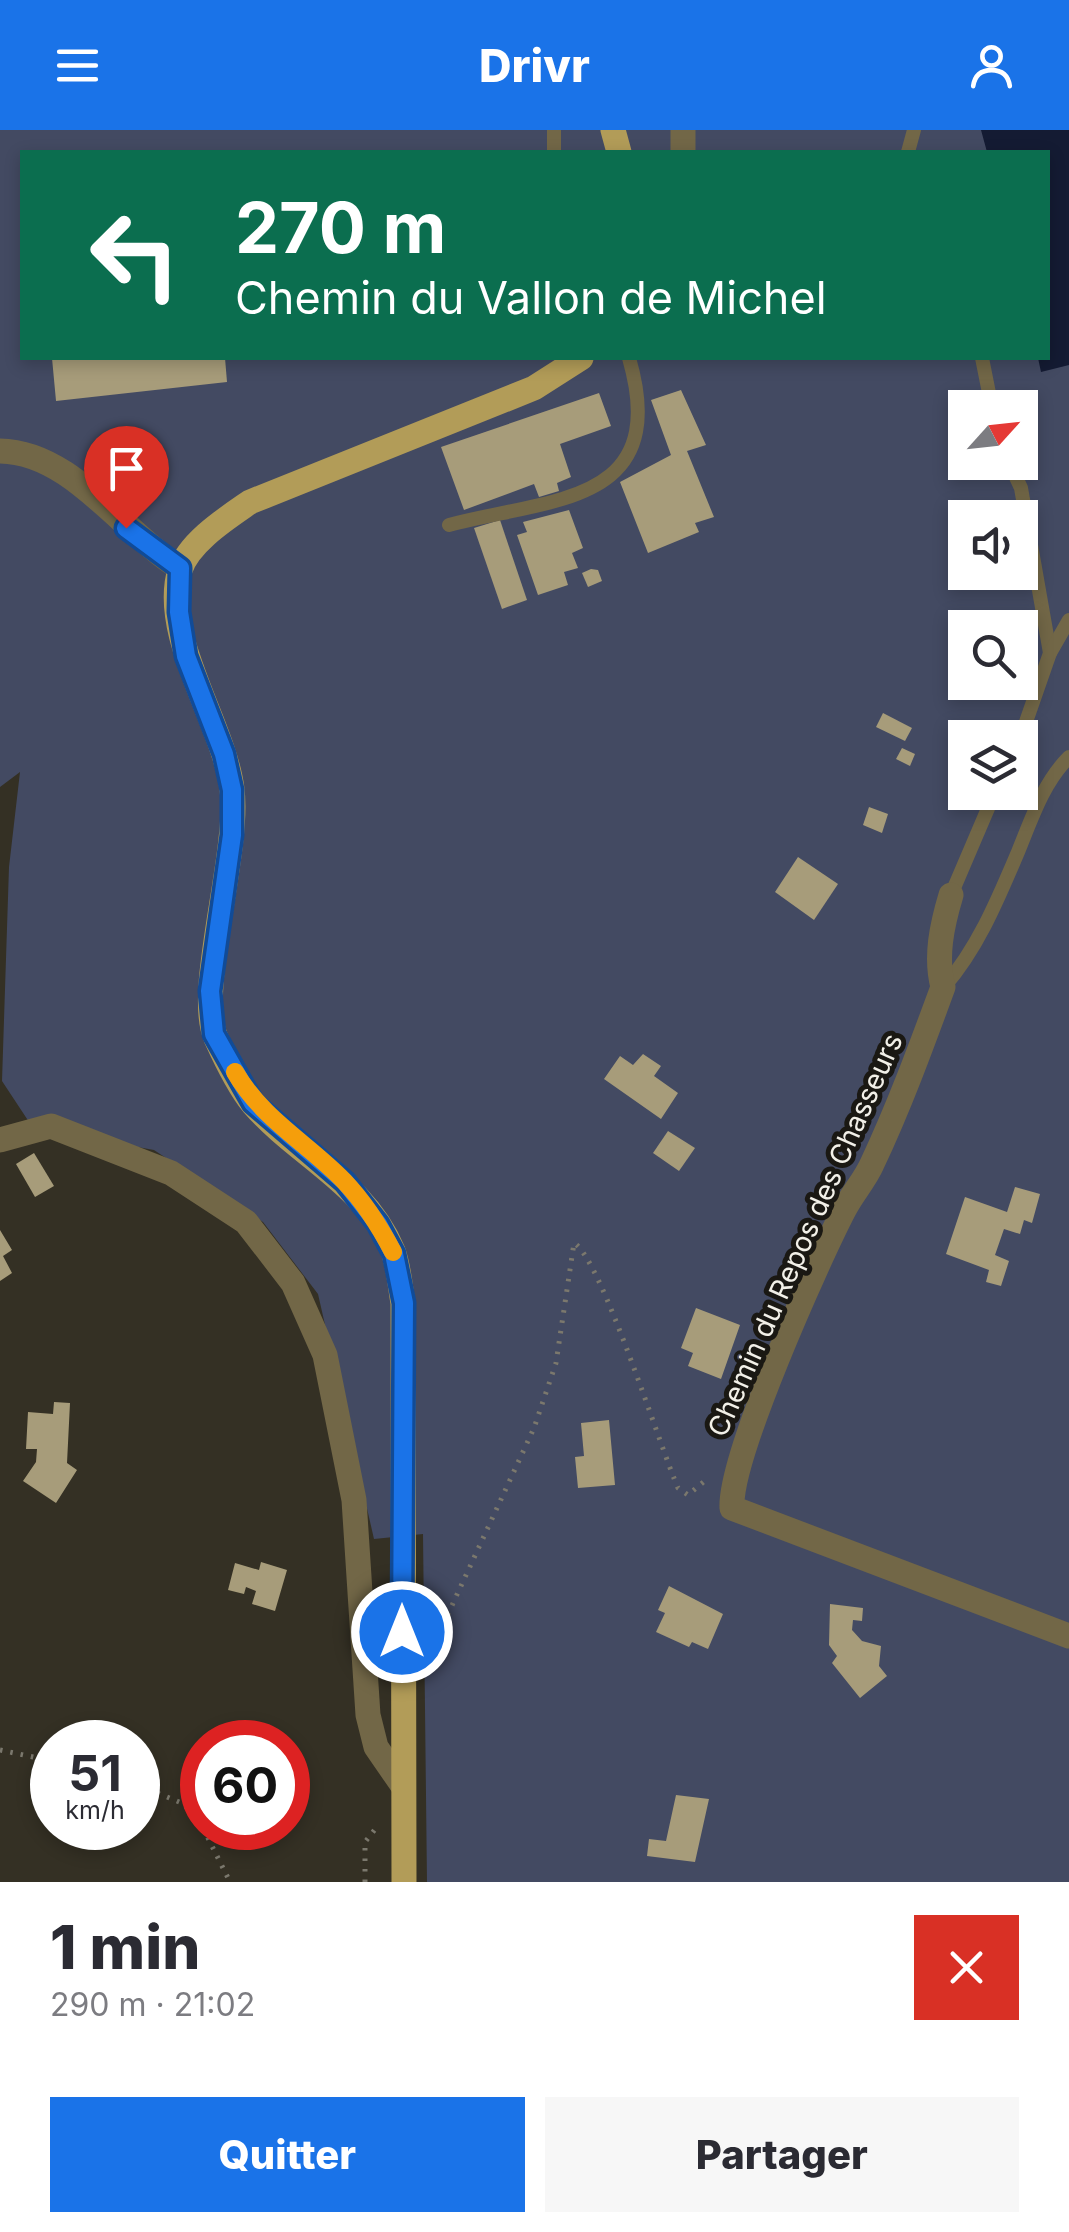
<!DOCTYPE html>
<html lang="fr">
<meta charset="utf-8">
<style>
body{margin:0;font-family:Inter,sans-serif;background:#f7f7f7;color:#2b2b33;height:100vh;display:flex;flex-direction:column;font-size:38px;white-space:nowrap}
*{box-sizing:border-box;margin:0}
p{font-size:32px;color:#7c7c81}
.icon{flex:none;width:55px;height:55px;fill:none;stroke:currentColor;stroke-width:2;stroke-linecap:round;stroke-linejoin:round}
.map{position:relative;height:1752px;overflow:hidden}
.details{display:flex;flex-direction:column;background:#fff;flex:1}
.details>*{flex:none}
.guide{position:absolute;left:20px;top:20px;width:1030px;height:210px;border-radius:0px;box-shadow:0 5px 15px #0003;background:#0b6e4f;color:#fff;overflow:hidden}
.needle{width:65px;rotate:63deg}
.buttons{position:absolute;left:948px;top:260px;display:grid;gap:20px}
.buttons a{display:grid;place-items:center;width:90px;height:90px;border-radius:0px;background:#fff;box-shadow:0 5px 15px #0003;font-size:50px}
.speed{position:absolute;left:30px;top:1590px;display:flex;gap:20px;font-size:50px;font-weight:700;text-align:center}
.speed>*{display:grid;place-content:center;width:130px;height:130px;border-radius:50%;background:#fff;box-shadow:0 5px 15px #0003;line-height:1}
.speed small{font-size:25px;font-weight:400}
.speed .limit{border:15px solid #d22;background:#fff;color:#111}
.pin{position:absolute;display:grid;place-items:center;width:85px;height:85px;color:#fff;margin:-102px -42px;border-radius:50% 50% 50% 0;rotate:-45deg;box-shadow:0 0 10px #0007}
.pin .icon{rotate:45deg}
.me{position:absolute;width:110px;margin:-55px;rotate:0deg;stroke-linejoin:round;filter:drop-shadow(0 0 8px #0008)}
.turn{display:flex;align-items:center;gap:35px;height:210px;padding:0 50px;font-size:45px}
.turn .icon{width:130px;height:130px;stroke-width:2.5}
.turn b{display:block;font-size:70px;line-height:85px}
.round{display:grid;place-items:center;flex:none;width:105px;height:105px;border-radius:0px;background:#f7f7f7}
.head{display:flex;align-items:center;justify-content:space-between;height:170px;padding:0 50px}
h1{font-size:60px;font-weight:800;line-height:75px}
.button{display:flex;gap:20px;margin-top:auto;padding:20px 50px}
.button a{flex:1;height:115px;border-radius:0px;background:#1a73e8;color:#fff;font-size:40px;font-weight:800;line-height:115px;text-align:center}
.button a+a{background:#f7f7f7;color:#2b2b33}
header{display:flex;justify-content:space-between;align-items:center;height:130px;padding:0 50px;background:#1a73e8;color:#fff;font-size:45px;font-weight:800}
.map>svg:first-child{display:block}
.green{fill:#434a62;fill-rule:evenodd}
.water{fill:#141b33}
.building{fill:#a79c7a}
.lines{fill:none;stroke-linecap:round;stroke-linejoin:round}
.path{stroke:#7b786d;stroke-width:5;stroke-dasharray:2.5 8;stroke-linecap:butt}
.lane{stroke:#726747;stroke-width:14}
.street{stroke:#726747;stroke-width:25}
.primary{stroke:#b29c58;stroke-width:25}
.route-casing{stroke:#114b97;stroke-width:25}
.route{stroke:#1a73e8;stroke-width:18}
.slow{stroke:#f59e0b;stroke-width:18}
.labels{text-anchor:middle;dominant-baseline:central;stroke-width:10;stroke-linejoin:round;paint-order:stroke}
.street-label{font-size:28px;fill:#f2f0e8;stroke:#1a1813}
</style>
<header><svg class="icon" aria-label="menu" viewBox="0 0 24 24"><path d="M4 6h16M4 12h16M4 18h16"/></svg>Drivr<svg class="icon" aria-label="person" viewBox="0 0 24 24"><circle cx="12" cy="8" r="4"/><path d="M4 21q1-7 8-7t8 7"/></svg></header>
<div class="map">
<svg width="1069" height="1752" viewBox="0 0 1069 1752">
<rect width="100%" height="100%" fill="#343024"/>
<!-- green -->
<path class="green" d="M0 0H1069V1752H427L423 1404 374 1409 318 1164 263 1092 154 1020 33 998 2 951 9 737 20 642 0 657ZM22 22H1048V228H22ZM965 278H1020V332H965ZM965 388H1020V442H965ZM965 498H1020V552H965ZM965 608H1020V662H965Z"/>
<!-- water -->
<path class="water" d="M981 0H1069V235L1041 242 1038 228H1048V22H987Z"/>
<!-- building -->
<g class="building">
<path d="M52 228H225L227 252 56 271Z"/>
<path d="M681 260 706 315 687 321 714 387 695 393 699 402 648 423 620 352 671 325 651 270Z"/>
<path d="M599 263 611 296 560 314 571 347 557 353 559 361 539 367 534 354 464 380 441 317Z"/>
<path d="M569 380 583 418 572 423 578 438 564 442 568 455 538 465 517 405 527 402 523 392Z"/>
<path d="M500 390 527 470 502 479 474 398Z"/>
<path d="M591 439 598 440 602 451 588 457 582 443Z"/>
<path d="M883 583 912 598 905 611 876 597Z"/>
<path d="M902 618 915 624 910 636 896 629Z"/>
<path d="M869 677 888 684 882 703 863 695Z"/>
<path d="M798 727 838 754 814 790 775 762Z"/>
<path d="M643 924 661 936 654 946 678 963 661 989 604 949 620 926 633 935Z"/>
<path d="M668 1001 695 1018 679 1041 653 1023Z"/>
<path d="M34 1023 54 1056 35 1067 16 1034Z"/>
<path d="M1015 1057 1040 1064 1032 1093 1024 1090 1020 1104 1004 1099 995 1125 1009 1131 1001 1156 986 1152 989 1140 946 1124 965 1067 1007 1082Z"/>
<path d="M0 1100 12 1120 3 1126 12 1143 0 1151Z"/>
<path d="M696 1178 740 1195 721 1249 688 1236 693 1223 681 1218Z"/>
<path d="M54 1272 70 1273 67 1333 77 1340 56 1373 23 1351 36 1332 37 1319H26L28 1282 53 1284Z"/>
<path d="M609 1290 615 1355 578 1358 575 1327 584 1326 581 1293Z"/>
<path d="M261 1432 287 1440 275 1481 252 1474 256 1461 246 1457 244 1464 228 1460 235 1433 259 1440Z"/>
<path d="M669 1456 723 1484 708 1519 692 1512 689 1517 656 1502 665 1483 658 1480Z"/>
<path d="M830 1474 863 1478 862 1491 853 1490 852 1500 862 1511 881 1516 879 1536 887 1546 860 1568 832 1533 837 1526 829 1515Z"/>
<path d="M676 1665 709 1669 695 1732 647 1726 649 1709 666 1711Z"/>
</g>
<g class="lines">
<!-- path -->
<g class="path">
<path d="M430 1523 534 1298 556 1233 574 1113C601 1128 660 1317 678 1358L688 1365 707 1349"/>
<path d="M0 1620 52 1631"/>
<path d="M138 1655 184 1674 202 1697"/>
<path d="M203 1698 230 1752"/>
<path d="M365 1752V1712L376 1698"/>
</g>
<!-- lane -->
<g class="lane">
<path d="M554 22V0"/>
<path d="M908 22 914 0"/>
<path d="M982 228 992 278"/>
<path d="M1009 332 1021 358 1050 523 1020 609"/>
<path d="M449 395C549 368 672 376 629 228"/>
<path d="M1050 523 1069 490"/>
<path d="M951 765 995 662"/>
<path d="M944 857C978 818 998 769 1018 722 1032 688 1043 653 1069 627"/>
</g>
<!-- street -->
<g class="street">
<path d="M683 0V22"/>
<path d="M0 321C72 322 122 402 180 438"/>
<path d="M951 765C942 795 935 827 943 857 921 917 899 977 872 1034 865 1050 852 1064 844 1080 817 1132 729 1328 732 1378L1069 1506"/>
<path d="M0 1010 51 996 171 1043 246 1092 293 1153 325 1225 354 1370 368 1585 376 1617 403 1656"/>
</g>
<!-- primary -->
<g class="primary">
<path d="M613 0 619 22"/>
<path d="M404 1752 403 1173C400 1156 399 1137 393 1121 365 1053 298 1026 253 974 239 957 225 928 216 908 195 860 240 724 232 659 224 594 160 505 180 440 189 412 227 388 250 372L534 258 581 228"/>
</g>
</g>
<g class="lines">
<defs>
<path id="route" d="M126 398 180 438 179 482 186 526 224 624 232 660V705L210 861 214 904 253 973 345 1052 378 1094 394 1124 404 1173 402 1502"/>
</defs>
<!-- route casing -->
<use href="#route" class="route-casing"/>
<!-- route -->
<use href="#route" class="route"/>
<!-- slow -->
<path class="slow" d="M235 942C262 989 307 1013 344 1051 364 1072 380 1097 393 1122"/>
</g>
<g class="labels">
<!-- street labels -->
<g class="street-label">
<text transform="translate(805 1105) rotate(-66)">Chemin du Repos des Chasseurs</text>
</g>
</g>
</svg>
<div class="buttons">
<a><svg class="needle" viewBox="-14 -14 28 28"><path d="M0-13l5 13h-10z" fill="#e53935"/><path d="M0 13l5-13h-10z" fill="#7c7c81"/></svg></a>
<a><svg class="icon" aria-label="sound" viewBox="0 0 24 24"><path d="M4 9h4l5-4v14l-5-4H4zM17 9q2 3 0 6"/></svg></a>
<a><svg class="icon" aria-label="search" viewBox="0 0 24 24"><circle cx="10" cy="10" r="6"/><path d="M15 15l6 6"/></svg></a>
<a><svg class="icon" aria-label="layers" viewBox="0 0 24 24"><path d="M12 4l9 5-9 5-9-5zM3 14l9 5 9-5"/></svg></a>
</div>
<div class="speed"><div>51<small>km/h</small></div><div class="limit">60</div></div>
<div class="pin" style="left:126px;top:398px;background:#d93025"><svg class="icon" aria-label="arrive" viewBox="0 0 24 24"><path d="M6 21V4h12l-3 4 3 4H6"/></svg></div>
<svg class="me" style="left:402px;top:1502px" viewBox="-20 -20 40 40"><circle r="17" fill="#1a73e8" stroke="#fff" stroke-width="3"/><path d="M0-11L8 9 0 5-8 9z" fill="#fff"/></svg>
<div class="guide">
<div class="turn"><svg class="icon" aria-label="left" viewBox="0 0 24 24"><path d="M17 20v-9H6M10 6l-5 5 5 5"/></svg><div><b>270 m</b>Chemin du Vallon de Michel</div></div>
</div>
</div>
<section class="details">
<div class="head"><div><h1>1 min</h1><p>290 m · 21:02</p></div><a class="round" style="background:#d93025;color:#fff"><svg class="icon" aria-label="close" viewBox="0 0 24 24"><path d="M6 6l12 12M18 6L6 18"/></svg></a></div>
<div class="button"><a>Quitter</a><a>Partager</a></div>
</section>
